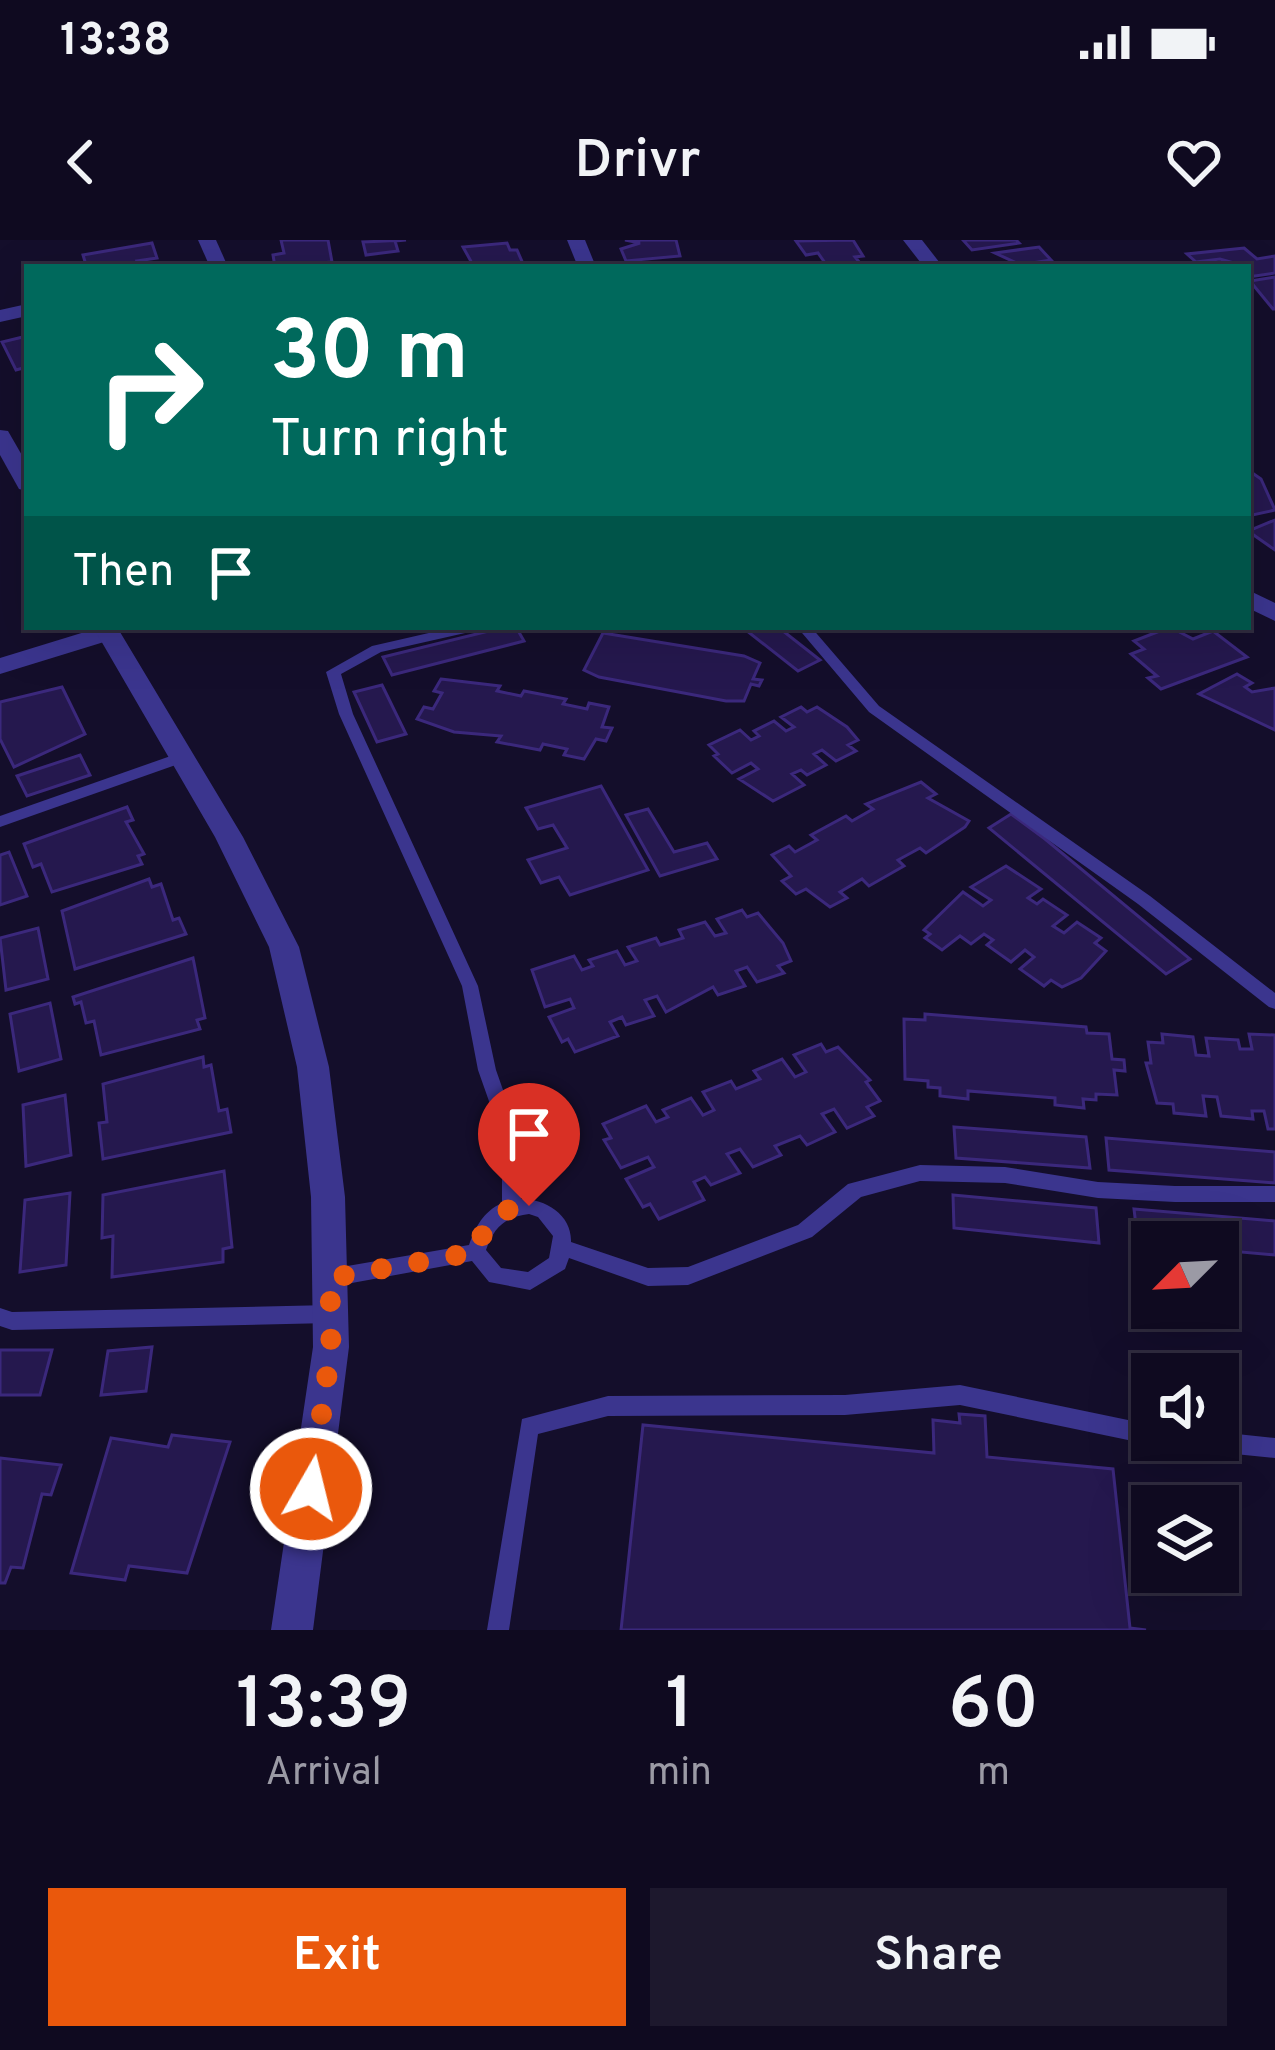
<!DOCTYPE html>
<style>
body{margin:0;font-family:Overpass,sans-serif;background:#1d182d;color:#f1f3f6;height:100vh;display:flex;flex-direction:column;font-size:45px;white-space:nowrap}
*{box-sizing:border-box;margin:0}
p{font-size:39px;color:#9b9aa5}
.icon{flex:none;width:66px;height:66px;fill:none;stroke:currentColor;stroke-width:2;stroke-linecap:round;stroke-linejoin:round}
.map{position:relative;height:1390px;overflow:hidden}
.side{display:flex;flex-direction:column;background:#0f0a20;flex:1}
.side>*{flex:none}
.banner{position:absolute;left:24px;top:24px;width:1227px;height:366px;border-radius:0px;box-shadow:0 12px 48px #0002,0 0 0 3px #2f2b3e;background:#00695c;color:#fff;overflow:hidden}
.needle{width:78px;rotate:246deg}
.buttons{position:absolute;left:1131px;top:981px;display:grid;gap:24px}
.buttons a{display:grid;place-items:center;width:108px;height:108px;border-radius:0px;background:#0f0a20;box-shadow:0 12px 48px #0002,0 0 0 3px #2f2b3e;font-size:60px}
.pin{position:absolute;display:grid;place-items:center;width:102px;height:102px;color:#fff;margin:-123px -51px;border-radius:50% 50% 50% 0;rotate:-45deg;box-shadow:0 0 12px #0007}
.pin .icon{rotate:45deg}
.me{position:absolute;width:132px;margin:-66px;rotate:8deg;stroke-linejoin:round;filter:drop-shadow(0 0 9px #0008)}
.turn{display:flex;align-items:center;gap:42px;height:252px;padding:0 48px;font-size:54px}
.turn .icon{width:156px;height:156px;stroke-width:2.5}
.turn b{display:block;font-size:84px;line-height:102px}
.then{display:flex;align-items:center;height:114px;padding:0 48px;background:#0003;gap:24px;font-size:45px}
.eta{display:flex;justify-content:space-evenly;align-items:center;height:204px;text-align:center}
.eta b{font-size:72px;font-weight:600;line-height:84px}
.cta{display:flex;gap:24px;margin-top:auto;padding:24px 48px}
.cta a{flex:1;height:138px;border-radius:0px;background:#ea580c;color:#fff;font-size:48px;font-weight:600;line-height:138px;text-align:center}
.cta a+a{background:#1d182d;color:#f1f3f6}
.status{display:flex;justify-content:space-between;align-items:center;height:84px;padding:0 60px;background:#0f0a20;direction:ltr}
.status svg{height:33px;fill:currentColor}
header{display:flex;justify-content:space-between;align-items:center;height:156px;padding:0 48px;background:#0f0a20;font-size:54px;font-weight:600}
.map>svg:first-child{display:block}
.building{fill:#25184e;stroke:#3b287c;stroke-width:3}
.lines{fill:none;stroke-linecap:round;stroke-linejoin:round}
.service{fill:#3b358e;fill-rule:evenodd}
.minor{fill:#3b358e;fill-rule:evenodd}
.tertiary{fill:#3b358e;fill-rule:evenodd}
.route{stroke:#ea580c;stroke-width:21;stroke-dasharray:0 37.8}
</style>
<div class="status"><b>13:38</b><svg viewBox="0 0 49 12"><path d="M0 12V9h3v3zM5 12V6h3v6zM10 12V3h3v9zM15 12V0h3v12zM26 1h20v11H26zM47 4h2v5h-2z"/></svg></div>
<header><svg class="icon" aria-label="back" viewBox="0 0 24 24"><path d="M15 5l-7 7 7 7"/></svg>Drivr<svg class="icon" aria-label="heart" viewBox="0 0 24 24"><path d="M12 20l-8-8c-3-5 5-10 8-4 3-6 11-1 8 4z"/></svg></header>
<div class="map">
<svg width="1275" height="1390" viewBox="0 0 1275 1390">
<rect width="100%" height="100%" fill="#140e2b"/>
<!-- building -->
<g class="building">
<path d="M281 0H328L332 22 275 27 273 15 284 13Z"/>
<path d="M406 0 395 1 398 11 366 15 363 2Z"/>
<path d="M625 0H676L680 16 626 21 621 9 640 3Z"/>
<path d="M853 0 863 16 855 17 860 23 828 27 818 13 806 15 796 1Z"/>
<path d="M963 0H1016L1019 3 972 10Z"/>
<path d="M152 3 157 18 137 21 140 27 86 25 83 15Z"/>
<path d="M507 3 510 10H517L524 26 473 25 463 7Z"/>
<path d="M1039 7 1051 20 1038 22 1043 27H997L1012 21 995 13Z"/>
<path d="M1244 8 1257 19 1275 16V33L1248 37V27L1220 19 1196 22 1187 14Z"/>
<path d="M1275 37V69H1273L1250 41Z"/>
<path d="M27 96V127L16 130 2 102Z"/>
<path d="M1248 230 1261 239 1275 270 1248 276Z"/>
<path d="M1275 280V310L1248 291Z"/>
<path d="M505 387H516L524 401 392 435 383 417Z"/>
<path d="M742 387H778L820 420 798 431Z"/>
<path d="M1170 387 1193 399 1213 391 1247 417 1161 449 1148 438 1157 436 1131 414 1144 409 1134 401Z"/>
<path d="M603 393 744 416 760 423 753 439 762 440 759 446 751 444 744 461H726L599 437 584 430Z"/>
<path d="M1237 434 1252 443 1245 447 1252 452 1275 448V490L1199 454Z"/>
<path d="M441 439 500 446 497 451 521 456 524 451 566 459 563 464 587 469 589 463 609 467 602 487 612 488 606 501 596 499 584 519 564 515 567 509 543 504 540 510 497 502 501 496 454 492 417 479 424 467 433 469 442 453 434 451Z"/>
<path d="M382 445 406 494 377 502 354 452Z"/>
<path d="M62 447 85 494 14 527 0 499V462Z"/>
<path d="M801 467 807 472 817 467 847 487 858 500 848 505 856 511 836 521 822 510 814 514 826 525 807 535 801 530 792 534 804 545 773 561 739 539 758 529 751 523 732 533 714 516 718 514 709 505 740 490 751 500 759 496 754 491 774 481 786 491 794 487 781 477Z"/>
<path d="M80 515 90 535 27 556 17 536Z"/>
<path d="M921 542 936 554 928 558 969 581 965 587 926 613 920 608 898 620 904 626 869 646 862 639 840 652 847 658 830 667 806 649 796 654 782 641 791 636 772 615 789 606 795 612 817 600 811 595 846 576 852 581 873 569 866 564Z"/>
<path d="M601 546 648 630 570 655 559 637 541 643 528 620 567 608 553 585 538 589 526 568Z"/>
<path d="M127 567 133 580 126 582 144 614 138 616 142 624 52 652 41 624 33 627 24 604Z"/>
<path d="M648 569 674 612 707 603 717 619 660 636 626 575Z"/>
<path d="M1011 574 1045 599 1190 719 1166 734 989 588Z"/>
<path d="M9 612 27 656 0 665V615Z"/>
<path d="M1006 626 1041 649 1028 658 1037 664 1043 659 1067 675 1053 686 1064 693 1077 682 1101 698 1095 703 1106 711 1081 738 1062 747 1051 740 1044 746 1020 729 1034 717 1025 710 1011 722 987 705 993 700 984 694 971 704 960 696 942 710 925 698 930 694 924 690 963 652 983 666 991 660 971 647Z"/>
<path d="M149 639 152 647 161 644 173 680 179 678 186 694 75 729 62 671Z"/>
<path d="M742 670 747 677 758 673 783 703 791 721 778 726 784 733 757 742 747 727 736 731 745 746 718 755 713 747 666 772 657 756 645 760 654 776 626 785 622 777 610 782 618 796 575 812 568 799 562 802 549 777 574 768 570 759 545 767 532 730 574 716 582 730 593 726 589 720 617 711 625 725 637 721 628 707 656 698 660 705 683 698 679 690 705 682 715 696 726 693 717 679Z"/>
<path d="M38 688 48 739 6 750 0 698Z"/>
<path d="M193 718 205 778 197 780 200 789 101 815 94 781 86 783 81 762 75 764 73 757Z"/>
<path d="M50 763 61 819 19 831 10 774Z"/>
<path d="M925 774 1086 787 1087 793 1109 794 1112 819 1124 820 1125 831 1114 830 1117 855 1096 854V860L1083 859 1084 868 1055 865V858L968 851V859L940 856V848L928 847V841L905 839 904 779 925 780Z"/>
<path d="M1162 794 1193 797 1196 815 1209 816 1206 798 1238 800 1240 809H1252L1249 794 1275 795V889H1268L1264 871H1252L1253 879 1221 876 1217 857 1203 856 1206 876 1174 873 1173 864 1157 863 1146 823H1151L1148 802 1163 803Z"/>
<path d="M821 804 826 812 838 807 870 840 866 842 880 861 867 867 874 876 847 888 834 869 822 874 835 892 807 905 800 896 775 906 781 915 753 927 740 909 727 914 740 933 711 945 705 937 694 942 704 960 659 979 650 964 643 967 626 939 654 927 648 917 621 928 604 900 611 898 603 884 646 866 656 882 668 877 663 870 691 858 703 875 714 870 703 852 731 841 736 849 760 839 754 831 782 819 795 837 806 832 794 815Z"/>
<path d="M203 817 204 827 211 825 219 871 227 869 231 892 103 919 99 883 107 882 103 844Z"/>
<path d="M65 855 71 915 26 926 23 865Z"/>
<path d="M954 887 1086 897 1090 928 956 918Z"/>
<path d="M1106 898 1275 912V943L1109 930Z"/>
<path d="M224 931 232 1007 223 1009V1022L112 1037 113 996 102 998 103 955Z"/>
<path d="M70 953 66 1025 20 1032 25 960Z"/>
<path d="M953 955 1096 968 1099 1003 954 988Z"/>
<path d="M1134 969 1275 981V1015L1218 1010V1002L1138 1003Z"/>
<path d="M152 1107 146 1151 101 1155 108 1111Z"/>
<path d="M0 1110H52L40 1155H0Z"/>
<path d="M959 1174 985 1176 987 1217 1113 1229 1130 1388 1146 1390H621L643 1185 934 1213 933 1180 960 1183Z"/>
<path d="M172 1195 230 1202 187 1333 129 1326 125 1340 71 1333 111 1198 168 1207Z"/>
<path d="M0 1218 61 1225 51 1255 42 1254 23 1328 11 1327 5 1343H0Z"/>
</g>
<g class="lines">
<!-- service -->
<g class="service">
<path d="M455 387H481L474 391 381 412 341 434 353 474 478 746 496 830 520 898 521 959C546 959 572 975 571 1002L648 1028 688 1027 798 985 848 944 920 925 1005 927 1098 942 1175 946H1275V962H1175L1098 958 1005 943 920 941 861 957 812 997 688 1045 648 1046 569 1018 565 1029 530 1050 489 1042 472 1021 330 1047 323 1044 320 1038 323 1032 330 1029 469 1005C476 986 483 972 502 963V898L478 830 462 746 339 474 326 432 372 406ZM529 974 538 977 553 996 549 1018 528 1032 501 1028 486 1010C494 987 505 977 529 974Z"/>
<path d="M797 387H811L879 466 1150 656 1275 753V769L1269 767 1138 664 869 472Z"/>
<path d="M182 512 189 517 187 521 0 587V576Z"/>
<path d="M330 1065 337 1068 340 1074 337 1080 330 1083 12 1090 0 1086V1068L12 1072Z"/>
<path d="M960 1145 1152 1185V1200H1160L1152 1205 960 1165 845 1175 608 1176 538 1194 509 1390H487L522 1179 608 1156 845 1155Z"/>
<path d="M1218 1192 1275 1198V1218L1195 1210 1188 1207 1184 1200H1218Z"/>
</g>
<!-- minor -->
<g class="minor">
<path d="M198 0H216L228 27H210Z"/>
<path d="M567 0H585L596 27H578Z"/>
<path d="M27 64V76L0 82V70Z"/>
<path d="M101 387 117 388 120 393 117 398 0 434V418Z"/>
</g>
<!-- tertiary -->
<g class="tertiary">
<path d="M903 0H922L943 27H924Z"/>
<path d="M0 190 8 191 27 224V251L19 249 0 215Z"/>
<path d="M1248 350 1275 363V381L1248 368Z"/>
<path d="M93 387H117L243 597 299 707 329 827 345 957 349 1107 313 1390H271L313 1107 311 957 297 827 269 707 215 597Z"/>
</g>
</g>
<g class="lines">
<!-- route -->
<path class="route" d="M311 1249 331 1107 330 1038 476 1012C486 981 495 969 529 966"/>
</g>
</svg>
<div class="buttons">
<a><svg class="needle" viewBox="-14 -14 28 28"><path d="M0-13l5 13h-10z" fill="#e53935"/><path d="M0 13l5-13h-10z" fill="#9b9aa5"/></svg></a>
<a><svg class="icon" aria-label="sound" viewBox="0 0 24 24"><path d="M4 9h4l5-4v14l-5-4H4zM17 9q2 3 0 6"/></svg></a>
<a><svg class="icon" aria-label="layers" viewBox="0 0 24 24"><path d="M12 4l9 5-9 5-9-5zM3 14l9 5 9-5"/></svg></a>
</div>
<div class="pin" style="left:529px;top:966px;background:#d93025"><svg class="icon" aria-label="arrive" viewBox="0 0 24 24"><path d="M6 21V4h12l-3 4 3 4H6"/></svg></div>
<svg class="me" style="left:311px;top:1249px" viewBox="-20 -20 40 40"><circle r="17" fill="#ea580c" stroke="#fff" stroke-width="3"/><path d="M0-11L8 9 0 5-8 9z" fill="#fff"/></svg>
<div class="banner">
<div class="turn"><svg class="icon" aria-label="right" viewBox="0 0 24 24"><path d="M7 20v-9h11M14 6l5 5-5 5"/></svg><div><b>30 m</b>Turn right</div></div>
<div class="then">Then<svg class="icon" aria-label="arrive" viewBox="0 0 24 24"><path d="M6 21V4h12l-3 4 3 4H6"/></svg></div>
</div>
</div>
<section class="side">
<div class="eta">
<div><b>13:39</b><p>Arrival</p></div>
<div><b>1</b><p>min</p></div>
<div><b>60</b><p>m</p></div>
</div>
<div class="cta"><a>Exit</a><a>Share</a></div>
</section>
